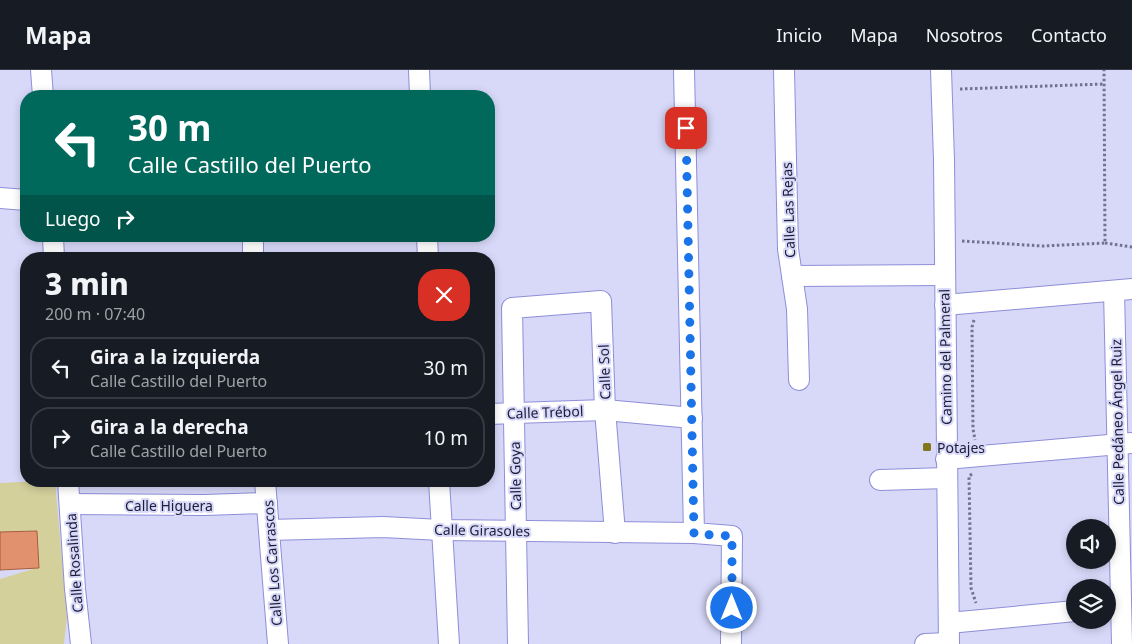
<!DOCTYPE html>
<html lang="es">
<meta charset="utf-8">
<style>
body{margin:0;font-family:"Noto Sans",sans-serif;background:#242831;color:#f1f3f6;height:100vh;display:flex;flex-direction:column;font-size:19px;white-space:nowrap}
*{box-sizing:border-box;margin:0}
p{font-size:16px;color:#9ea1a6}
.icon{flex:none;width:28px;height:28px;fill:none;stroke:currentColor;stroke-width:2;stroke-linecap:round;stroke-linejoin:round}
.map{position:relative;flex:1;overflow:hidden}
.panel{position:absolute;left:20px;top:182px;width:475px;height:235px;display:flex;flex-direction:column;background:#171b24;border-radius:20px;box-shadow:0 2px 8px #0003}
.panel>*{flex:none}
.banner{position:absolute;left:20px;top:20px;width:475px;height:152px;border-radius:20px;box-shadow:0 2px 8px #0003;background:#00695c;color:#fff;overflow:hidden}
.controls{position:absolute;left:1066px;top:449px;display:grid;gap:10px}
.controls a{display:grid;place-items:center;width:50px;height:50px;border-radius:50%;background:#171b24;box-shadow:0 2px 8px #0003;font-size:25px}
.pin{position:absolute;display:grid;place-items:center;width:42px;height:42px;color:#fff;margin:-21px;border-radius:10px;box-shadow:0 2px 8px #0006}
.me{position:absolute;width:55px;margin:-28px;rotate:0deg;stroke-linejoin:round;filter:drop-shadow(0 0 4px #0008)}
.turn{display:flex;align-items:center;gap:18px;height:105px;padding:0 25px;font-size:22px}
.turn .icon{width:65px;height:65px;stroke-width:2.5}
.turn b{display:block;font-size:35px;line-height:42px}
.then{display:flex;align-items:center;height:48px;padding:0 25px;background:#0003;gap:10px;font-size:19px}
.round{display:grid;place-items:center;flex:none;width:52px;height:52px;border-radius:20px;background:#242831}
.head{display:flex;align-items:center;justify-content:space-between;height:85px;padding:0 25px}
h1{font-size:30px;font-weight:800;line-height:38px}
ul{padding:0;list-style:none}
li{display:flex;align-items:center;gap:15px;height:62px;margin:0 10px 8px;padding:0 15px;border:2px solid #363941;border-radius:20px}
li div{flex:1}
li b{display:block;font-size:19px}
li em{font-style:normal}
header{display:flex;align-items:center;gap:30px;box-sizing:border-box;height:70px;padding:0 25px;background:#171b24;border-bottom:1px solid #363941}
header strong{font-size:24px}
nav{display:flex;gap:28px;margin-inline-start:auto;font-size:18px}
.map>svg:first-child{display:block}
.green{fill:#d4d09c}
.building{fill:#e2916f;stroke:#a85d3d}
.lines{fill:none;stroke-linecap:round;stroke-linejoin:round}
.minor-casing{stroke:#8e8ed8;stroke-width:22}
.path{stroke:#717190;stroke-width:3;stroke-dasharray:2.5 2.5;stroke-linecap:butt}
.minor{stroke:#fff;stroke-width:20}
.route{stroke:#1a73e8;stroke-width:9;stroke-dasharray:0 16.2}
.poi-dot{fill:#80771b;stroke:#d8d9f9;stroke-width:2}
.labels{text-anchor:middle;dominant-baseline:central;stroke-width:4;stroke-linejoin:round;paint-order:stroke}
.street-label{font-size:14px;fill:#1d1c39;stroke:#d8d9f9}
.poi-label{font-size:14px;fill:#1d1c39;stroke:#d8d9f9;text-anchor:start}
</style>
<header>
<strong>Mapa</strong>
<nav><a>Inicio</a><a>Mapa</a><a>Nosotros</a><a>Contacto</a></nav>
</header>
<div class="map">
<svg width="1132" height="574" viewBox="0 0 1132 574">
<rect width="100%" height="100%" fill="#d8d9f9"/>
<!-- green -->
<path class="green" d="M39 411H55L67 547 64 574H0V509L39 497 36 461 0 462V413Z"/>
<!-- building -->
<path class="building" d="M37 461 39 498 0 500V462Z"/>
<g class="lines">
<defs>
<g id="minor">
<path d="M41 0 43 26"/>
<path d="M419 0 420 26"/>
<path d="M684 0 694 463 732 466 731 574"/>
<path d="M784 0 788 179 797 239 799 310"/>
<path d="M941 0 944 90 949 574"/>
<path d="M0 128 26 130"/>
<path d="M53 166 54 189"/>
<path d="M253 166V189"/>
<path d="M427 166 428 189"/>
<path d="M792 206 945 205"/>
<path d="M1114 221 1122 574"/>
<path d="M945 235 1132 219"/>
<path d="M489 344 605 340 692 348"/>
<path d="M946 389 1132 373"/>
<path d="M880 410 947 408"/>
<path d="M68 411 75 519 81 574"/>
<path d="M265 411 278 574"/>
<path d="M439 411 449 574"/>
<path d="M70 434 204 435 267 433"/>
<path d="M269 460 383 457 441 460 694 463"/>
<path d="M949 553 1075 541"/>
<path d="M518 574 512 238 601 231 605 340 615 463"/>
<path d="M925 574 949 573"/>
</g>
</defs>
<!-- minor casing -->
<use href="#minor" class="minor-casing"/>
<!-- path -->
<g class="path">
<path d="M960 19 1104 14"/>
<path d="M962 171 1042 176 1105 173 1104 0"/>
<path d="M1105 173 1132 177"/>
<path d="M974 250 972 257 973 359 975 370"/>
<path d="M972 404 969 406 971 518 976 533"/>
</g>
<!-- minor -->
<use href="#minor" class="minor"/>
</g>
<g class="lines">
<!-- route -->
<path class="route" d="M686 58 694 464 732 466V538"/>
</g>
<!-- markers -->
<rect class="poi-dot" x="922" y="372" width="10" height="10" rx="2.5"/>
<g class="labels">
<!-- street labels -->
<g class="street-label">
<text transform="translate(788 140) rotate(-92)">Calle Las Rejas</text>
<text transform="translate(945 287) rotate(-91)">Camino del Palmeral</text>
<text transform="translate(604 302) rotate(-92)">Calle Sol</text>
<text transform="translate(545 342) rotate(-2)">Calle Trébol</text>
<text transform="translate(1117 352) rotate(-91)">Calle Pedáneo Ángel Ruiz</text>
<text transform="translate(515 406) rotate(-91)">Calle Goya</text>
<text x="169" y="435">Calle Higuera</text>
<text transform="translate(482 460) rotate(1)">Calle Girasoles</text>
<text transform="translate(74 493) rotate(-94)">Calle Rosalinda</text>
<text transform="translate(272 493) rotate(-94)">Calle Los Carrascos</text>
</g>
<!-- poi labels -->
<g class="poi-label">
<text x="937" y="377">Potajes</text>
</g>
</g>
</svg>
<div class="controls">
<a><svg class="icon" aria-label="sound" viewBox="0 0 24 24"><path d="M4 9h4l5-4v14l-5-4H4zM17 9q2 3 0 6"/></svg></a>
<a><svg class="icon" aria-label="layers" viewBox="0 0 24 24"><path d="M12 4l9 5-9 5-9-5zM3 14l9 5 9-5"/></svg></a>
</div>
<div class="pin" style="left:686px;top:58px;background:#d93025"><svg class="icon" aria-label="arrive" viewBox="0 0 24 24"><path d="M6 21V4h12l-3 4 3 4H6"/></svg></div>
<svg class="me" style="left:732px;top:538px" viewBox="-20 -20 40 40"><circle r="17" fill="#1a73e8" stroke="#fff" stroke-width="3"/><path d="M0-11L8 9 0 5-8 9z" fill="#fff"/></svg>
<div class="banner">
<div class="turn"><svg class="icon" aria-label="left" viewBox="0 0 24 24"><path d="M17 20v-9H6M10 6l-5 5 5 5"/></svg><div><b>30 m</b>Calle Castillo del Puerto</div></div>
<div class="then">Luego<svg class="icon" aria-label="right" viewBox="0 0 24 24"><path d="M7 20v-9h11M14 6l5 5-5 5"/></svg></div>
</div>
<section class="panel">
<div class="head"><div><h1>3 min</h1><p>200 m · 07:40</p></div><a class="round" style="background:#d93025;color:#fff"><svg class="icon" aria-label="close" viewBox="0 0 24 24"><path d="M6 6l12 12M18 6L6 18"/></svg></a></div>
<ul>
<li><svg class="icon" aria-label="left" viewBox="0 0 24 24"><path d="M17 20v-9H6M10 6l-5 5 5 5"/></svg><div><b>Gira a la izquierda</b><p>Calle Castillo del Puerto</p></div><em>30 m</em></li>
<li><svg class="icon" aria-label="right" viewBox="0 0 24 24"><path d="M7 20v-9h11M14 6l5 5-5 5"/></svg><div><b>Gira a la derecha</b><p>Calle Castillo del Puerto</p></div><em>10 m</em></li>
</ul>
</section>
</div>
